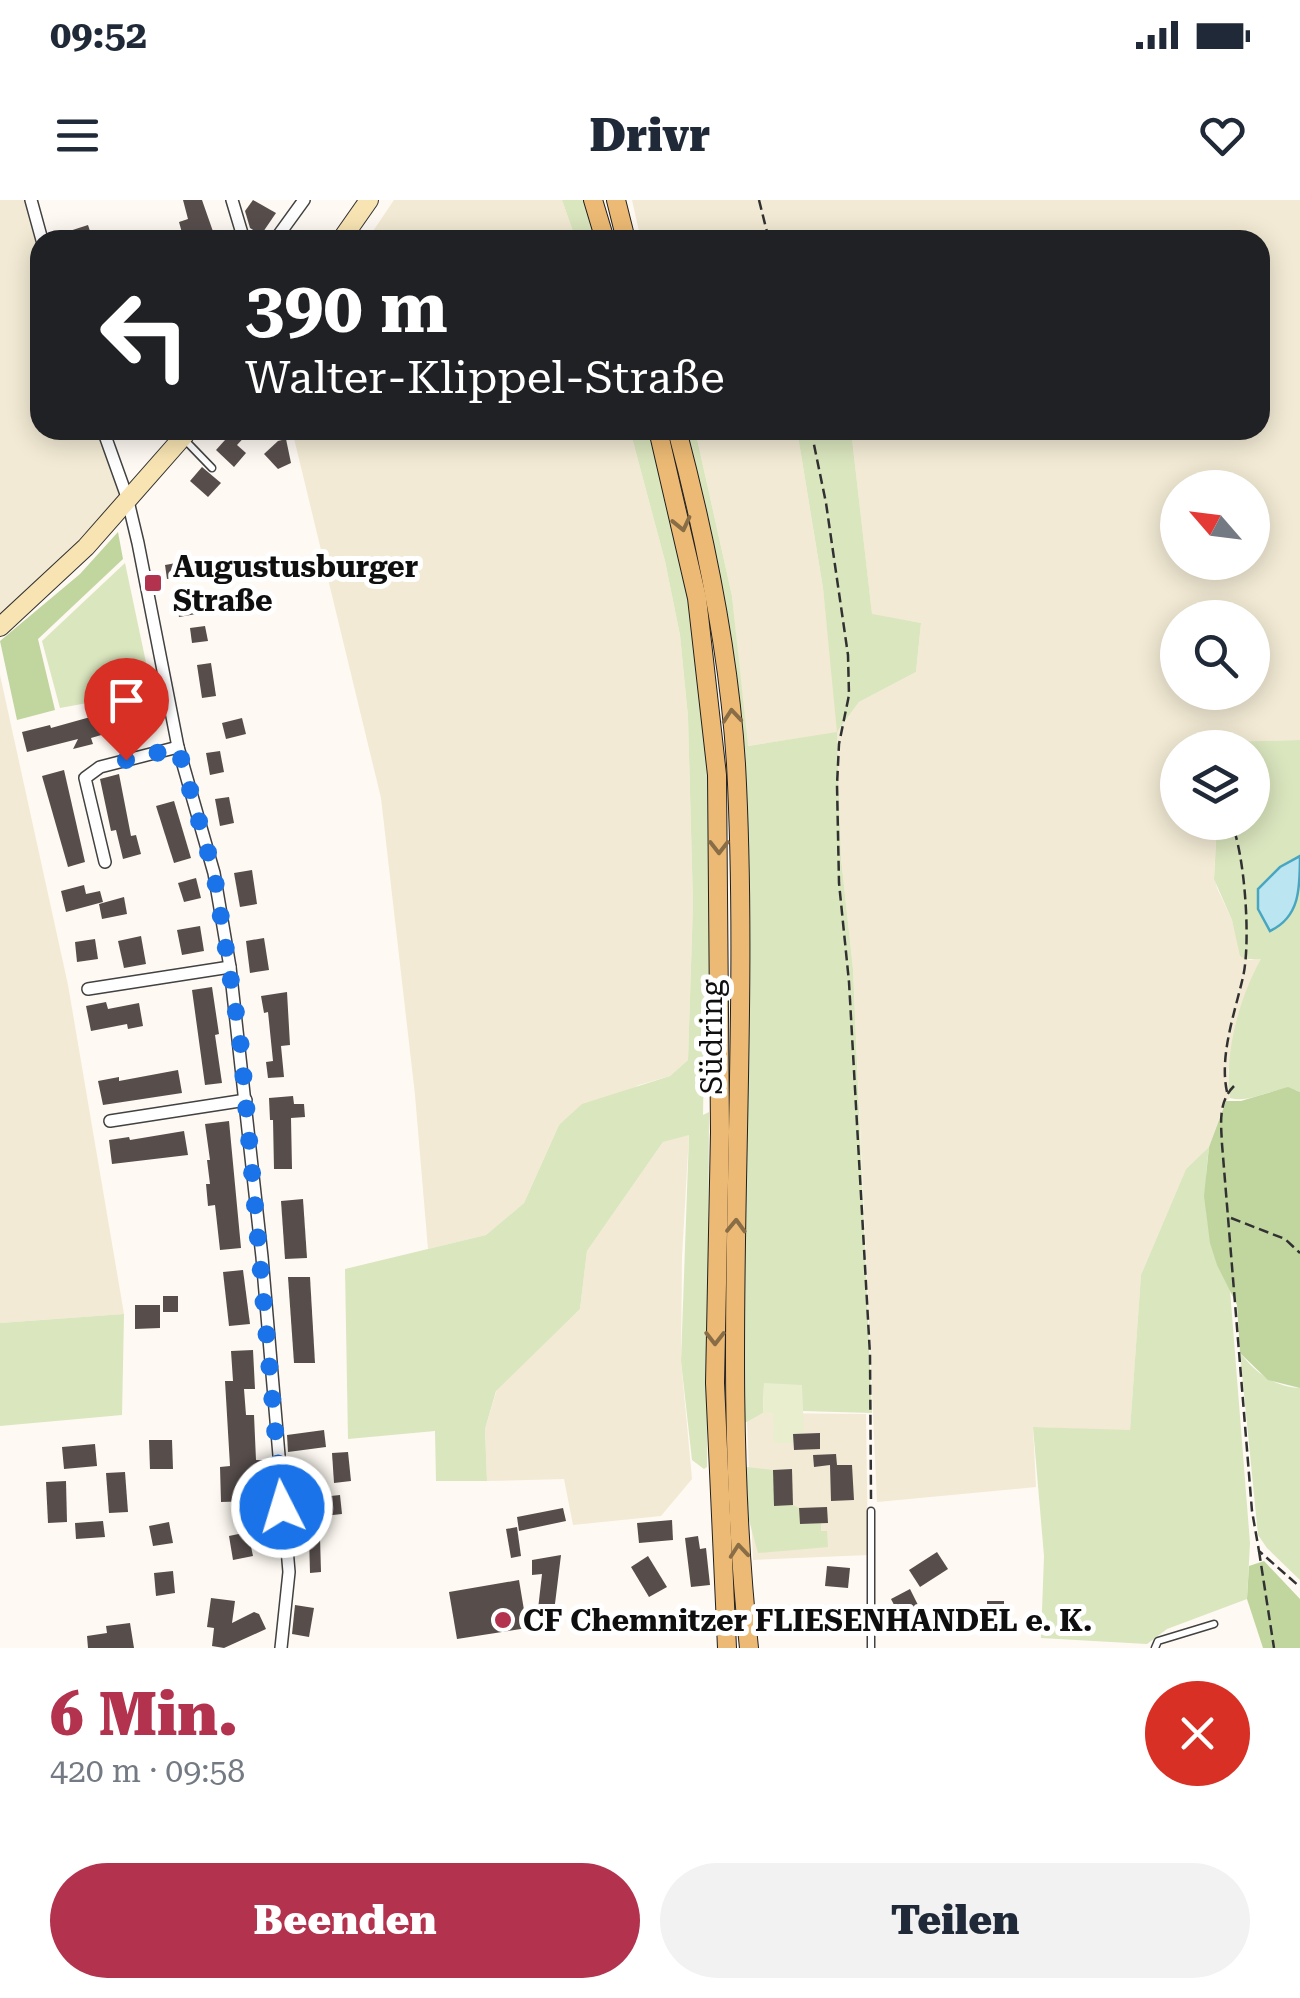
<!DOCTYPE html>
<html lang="de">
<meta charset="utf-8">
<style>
body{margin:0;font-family:"Roboto Serif",serif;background:#f2f2f3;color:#1f2937;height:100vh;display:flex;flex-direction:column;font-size:38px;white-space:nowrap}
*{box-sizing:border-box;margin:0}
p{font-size:32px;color:#747a83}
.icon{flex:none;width:55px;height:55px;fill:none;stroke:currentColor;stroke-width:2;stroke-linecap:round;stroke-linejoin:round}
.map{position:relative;height:1448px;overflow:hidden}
.details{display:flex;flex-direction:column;background:#fff;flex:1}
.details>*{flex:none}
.guide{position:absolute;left:30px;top:30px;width:1240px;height:210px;border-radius:30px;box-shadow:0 5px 25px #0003;background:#202124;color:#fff;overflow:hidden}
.needle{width:65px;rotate:298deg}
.buttons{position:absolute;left:1160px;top:270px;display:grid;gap:20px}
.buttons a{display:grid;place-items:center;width:110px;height:110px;border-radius:50%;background:#fff;box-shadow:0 5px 25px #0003;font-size:50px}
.pin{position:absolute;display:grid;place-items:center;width:85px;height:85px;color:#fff;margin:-102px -42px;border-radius:50% 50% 50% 0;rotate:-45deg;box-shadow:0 0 10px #0007}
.pin .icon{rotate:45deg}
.me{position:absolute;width:110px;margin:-55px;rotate:355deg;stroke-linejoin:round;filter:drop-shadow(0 0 8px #0008)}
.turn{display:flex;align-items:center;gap:35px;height:210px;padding:0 50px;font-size:45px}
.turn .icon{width:130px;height:130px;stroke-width:2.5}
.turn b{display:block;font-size:70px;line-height:85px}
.round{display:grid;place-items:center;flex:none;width:105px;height:105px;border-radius:52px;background:#f2f2f3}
.overview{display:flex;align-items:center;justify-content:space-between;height:170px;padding:0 50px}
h1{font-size:60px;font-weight:800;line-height:75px;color:#b3334f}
.action{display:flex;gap:20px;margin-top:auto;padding:20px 50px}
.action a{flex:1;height:115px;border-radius:60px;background:#b3334f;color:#fff;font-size:40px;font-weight:800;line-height:115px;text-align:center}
.action a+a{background:#f2f2f3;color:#1f2937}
.status{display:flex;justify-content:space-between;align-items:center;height:70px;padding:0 50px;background:#fff;direction:ltr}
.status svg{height:28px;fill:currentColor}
header{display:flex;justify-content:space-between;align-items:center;height:130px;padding:0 50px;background:#fff;font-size:45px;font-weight:800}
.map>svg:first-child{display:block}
.farmland{fill:#f2ead4;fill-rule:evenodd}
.green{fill:#dae6be}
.forest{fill:#c1d59f}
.pitch{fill:#e9eecf}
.water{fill:#bbe6f1;stroke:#49a6c1;stroke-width:2.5}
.building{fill:#574e4c}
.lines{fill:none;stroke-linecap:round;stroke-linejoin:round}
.lane-casing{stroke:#424242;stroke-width:9}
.street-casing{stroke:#424242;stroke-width:14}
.secondary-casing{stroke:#313131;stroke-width:20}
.primary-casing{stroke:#202020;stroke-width:20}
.path{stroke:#313131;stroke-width:2.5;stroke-dasharray:10 5;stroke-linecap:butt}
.lane{stroke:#fff;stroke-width:6}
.street{stroke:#fff;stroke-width:11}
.secondary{stroke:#f8e4b3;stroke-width:18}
.primary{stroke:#ecba74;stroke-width:18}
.oneway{stroke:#896d47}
.route{stroke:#1a73e8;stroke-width:18;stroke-dasharray:0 32.4}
.poi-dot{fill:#b3334f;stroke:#fff;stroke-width:4}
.labels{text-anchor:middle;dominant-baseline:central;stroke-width:10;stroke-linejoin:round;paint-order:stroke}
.poi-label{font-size:30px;font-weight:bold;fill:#0f0f0f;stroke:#fff;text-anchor:start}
.street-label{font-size:30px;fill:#0f0f0f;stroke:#fff}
</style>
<div class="status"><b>09:52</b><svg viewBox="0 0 49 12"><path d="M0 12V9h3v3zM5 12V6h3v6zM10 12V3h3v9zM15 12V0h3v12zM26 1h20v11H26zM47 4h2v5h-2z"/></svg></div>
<header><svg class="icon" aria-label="menu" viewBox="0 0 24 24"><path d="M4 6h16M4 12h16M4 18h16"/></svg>Drivr<svg class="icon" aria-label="heart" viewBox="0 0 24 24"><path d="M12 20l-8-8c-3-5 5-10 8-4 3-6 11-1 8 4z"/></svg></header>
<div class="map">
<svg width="1300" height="1448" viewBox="0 0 1300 1448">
<rect width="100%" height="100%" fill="#fef9f2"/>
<!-- farmland -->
<g class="farmland">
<path d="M0 0H31L40 40V230H103L127 297 0 427Z"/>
<path d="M394 0H562L576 40H367Z"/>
<path d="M632 0H1300V540L1231 542 1217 543 1216 547 1178 548V622L1217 623 1214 675 1217 688 1232 720 1241 756 1249 760 1262 758 1240 812 1228 871 1230 898 1225 902 1209 947 1186 969 1141 1075 1130 1231 1033 1227 1036 1287 877 1302 853 769 841 658 837 533 747 546 732 396 695 230H797L823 388 838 531 859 502 916 472 921 423 872 415 851 230H1260V40H641ZM1178 288H1252V362H1178ZM1178 418H1252V492H1178Z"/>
<path d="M292 230H630L665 361 680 435 688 517 693 704 688 860 670 876 639 885 559 925 524 1003 486 1035 428 1049 415 895 381 598Z"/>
<path d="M0 475 68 785 124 1114 0 1123Z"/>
<path d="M689 934 682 1057 681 1161 692 1279 661 1316 573 1325 564 1279 487 1281 485 1229 497 1189 580 1109 587 1051 663 942Z"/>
<path d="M763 1213 866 1214 868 1355 753 1360 747 1222Z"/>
</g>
<!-- green -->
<g class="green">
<path d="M562 0H584L596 40H576Z"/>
<path d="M630 230H649C667 296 685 363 694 431 715 572 711 714 710 856L704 852 703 915 709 912 707 1267 704 1269 692 1260 681 1161 689 935 663 942 587 1051 580 1109 496 1191 485 1229 487 1281H436L435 1231 348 1239 345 1069 486 1035 524 1003 559 925 582 904 670 876 688 860 693 704 688 517 680 435 665 361Z"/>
<path d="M685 230H695L732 396 748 546 837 532 823 388 797 230H851L872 414 921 423 916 472 859 502 837 532 841 658 853 769 872 1213 803 1211 764 1184 763 1213 747 1222 742 1221 746 697 711 335Z"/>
<path d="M125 363 152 491 60 508 42 441Z"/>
<path d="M1300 540V892C1278 881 1254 905 1230 898 1224 854 1239 798 1261 759H1245L1240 756 1232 720 1214 679 1217 623 1252 622V548L1216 547 1217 542Z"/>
<path d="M1209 947C1202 999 1205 1043 1230 1090L1250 1343 1247 1399 1167 1429 1147 1444 1041 1438 1044 1356 1033 1227 1130 1230 1141 1075 1186 969Z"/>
<path d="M124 1114 122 1215 0 1226V1123Z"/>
<path d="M1240 1153C1256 1173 1274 1187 1300 1188V1380L1267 1348 1258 1335Z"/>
<path d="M746 1267 773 1270 775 1305H793L799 1308 801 1324 821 1323V1331H827L828 1347 758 1353 749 1320Z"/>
</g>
<!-- forest -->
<g class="forest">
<path d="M118 332 123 359 38 439 55 510 17 520 0 441 80 374Z"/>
<path d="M1288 887 1300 892V1188L1268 1180 1240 1153 1237 1105 1217 1065 1210 1043 1204 996 1209 947 1226 901H1241Z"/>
<path d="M1264 1361 1300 1399V1448H1263L1247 1399 1249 1366Z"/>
</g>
<!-- pitch -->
<path class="pitch" d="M764 1183 802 1185 804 1233 794 1234V1243H774L773 1213H763Z"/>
<!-- water -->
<path class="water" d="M1300 656C1300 688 1300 717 1270 731L1258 709V689L1280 667Z"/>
<!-- building -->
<g class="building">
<path d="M183 0H202L216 40H184L179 22 188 19Z"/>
<path d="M253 0 276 13 261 35 250 28 245 11Z"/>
<path d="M88 25 93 40H51V37Z"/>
<path d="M234 230H251L237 245 246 253 234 267 216 250Z"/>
<path d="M286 239 291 263 278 269 264 254 278 241Z"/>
<path d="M202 267 221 283 208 297 190 281Z"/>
<path d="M193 360 195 375 167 379 165 365Z"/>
<path d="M193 398 196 414 179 417 176 401Z"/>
<path d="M205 426 208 441 192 443 190 428Z"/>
<path d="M211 463 216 496 202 498 197 465Z"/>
<path d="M152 508 157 528 124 537 122 529 91 538 93 544 73 549 78 539 27 552 22 532 50 525 51 528 119 509 121 517Z"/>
<path d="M242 518 246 534 226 539 222 523Z"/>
<path d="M220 551 224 572 210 575 206 553Z"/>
<path d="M64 570 85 662 68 667 42 576Z"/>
<path d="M119 574 131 636 136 635 141 654 123 659 116 630 111 631 100 579Z"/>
<path d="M229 597 234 623 220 626 215 599Z"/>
<path d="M174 601 191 658 174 663 156 606Z"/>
<path d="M252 670 257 704 240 707 234 673Z"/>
<path d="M196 678 201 698 184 702 178 683Z"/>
<path d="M84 685 86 694 100 691 103 702 66 712 61 691Z"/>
<path d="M124 697 127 714 102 719 99 704Z"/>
<path d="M200 726 204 751 182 755 177 730Z"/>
<path d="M141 736 146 764 124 768 118 741Z"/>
<path d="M264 738 269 770 250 773 246 741Z"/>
<path d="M95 739 98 759 77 762 75 742Z"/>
<path d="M212 787 219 834 215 835 222 883 205 885 192 790Z"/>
<path d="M287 792 290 845 281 846 284 877 268 878 266 862 273 861 268 812 264 813 261 796Z"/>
<path d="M106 802 108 809 139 803 143 826 128 829 127 824 91 831 86 806Z"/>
<path d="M178 870 182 893 103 905 98 881 119 877V881Z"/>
<path d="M293 896 294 904H304L305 917 291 918 292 969H274L273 920H270L269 898Z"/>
<path d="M229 921 241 1048 220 1050 215 1005 208 1006 206 984H210L207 960H210L205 924Z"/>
<path d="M184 931 188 955 112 964 109 940 129 937 130 940Z"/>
<path d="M303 999 307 1058 285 1059 281 1001Z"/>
<path d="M243 1070 250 1124 229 1126 223 1072Z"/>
<path d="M288 1077H310L315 1163H294Z"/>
<rect x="163" y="1096" width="15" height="16"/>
<path d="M135 1105H160V1128L135 1129Z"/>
<path d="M253 1150 255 1189H244L246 1215H254L256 1260H264L267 1304 254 1305 253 1301 221 1302 220 1267 230 1266 225 1181H233L231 1151Z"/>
<path d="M324 1230 326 1247 288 1252 287 1235Z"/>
<path d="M820 1233V1249L794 1250 793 1234Z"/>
<path d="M149 1240H172L173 1269H150Z"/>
<path d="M95 1244 97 1266 64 1269 62 1247Z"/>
<path d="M348 1252 351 1281 334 1283 332 1253Z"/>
<path d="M836 1254 837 1265H852L854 1300 831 1301 830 1265 814 1267 813 1255Z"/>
<path d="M792 1269 793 1305 774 1306 773 1270Z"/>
<path d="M125 1272 128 1312 109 1313 106 1273Z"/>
<path d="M66 1281 67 1322 48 1323 46 1282Z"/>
<path d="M340 1295 342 1314 305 1318 303 1299Z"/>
<path d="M827 1307 828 1323 800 1324 799 1308Z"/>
<path d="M563 1308 566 1321 519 1331 517 1317Z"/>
<path d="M672 1320 673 1340 639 1343 637 1323Z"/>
<path d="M103 1321 105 1337 76 1339 75 1323Z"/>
<path d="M169 1322 173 1343 153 1346 149 1326Z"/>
<path d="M517 1327 521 1356 511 1358 506 1329Z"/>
<path d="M248 1332 253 1356 233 1360 229 1336Z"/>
<path d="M698 1336 700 1349 706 1348 710 1385 691 1387 685 1338Z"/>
<path d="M309 1337H320L321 1372 310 1373Z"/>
<path d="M937 1352 948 1369 920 1387 909 1370Z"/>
<path d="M561 1355 553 1420 537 1418 542 1374 532 1375V1360Z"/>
<path d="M648 1356 667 1387 649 1397 631 1367Z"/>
<path d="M827 1366 850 1368 848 1388 825 1386Z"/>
<path d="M173 1371 175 1393 156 1396 154 1373Z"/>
<path d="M519 1380 527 1428 457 1439 449 1392Z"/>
<path d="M910 1389 928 1425 909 1434 891 1399Z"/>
<path d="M211 1398 235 1401 232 1423 254 1412 259 1414 266 1429 224 1448 212 1446 214 1428 207 1427Z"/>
<rect x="987" y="1401" width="17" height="18"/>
<path d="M295 1405 314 1408 309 1437 292 1434Z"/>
<path d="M621 1411 626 1431 607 1436 602 1416Z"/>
<path d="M130 1423 134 1448H88L87 1436 107 1433 106 1426Z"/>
</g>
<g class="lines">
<defs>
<g id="lane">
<path d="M183 238 212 268"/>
<path d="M871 1448V1311"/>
<path d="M1155 1448 1158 1441 1214 1424"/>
</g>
<g id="street">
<path d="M31 0 42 40"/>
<path d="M232 0 244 40"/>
<path d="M275 40 304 0"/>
<path d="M103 230 127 297 138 343 178 547 214 673 230 767 262 1057 289 1372 281 1448"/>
<path d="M105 662 85 578 100 567 178 547"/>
<path d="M88 789 230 767"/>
<path d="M110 921 246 900"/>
</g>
<g id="secondary">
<path d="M341 40 369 0"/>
<path d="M0 427 86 347 189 230"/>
</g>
<g id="primary">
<path d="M593 0 605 40"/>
<path d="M616 0 626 40"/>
<path d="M658 230 697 398 717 575 720 932 715 1183 727 1448"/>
<path d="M677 230C706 340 729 451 736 564 752 859 717 1154 749 1448"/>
</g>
</defs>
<!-- lane casing -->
<use href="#lane" class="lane-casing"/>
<!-- street casing -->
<use href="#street" class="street-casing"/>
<!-- secondary casing -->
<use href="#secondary" class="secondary-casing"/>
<!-- primary casing -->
<use href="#primary" class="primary-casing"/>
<!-- path -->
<g class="path">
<path d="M759 0 769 40"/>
<path d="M811 230 826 303 848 455 849 495 839 544 837 585 839 683 849 782 870 1155 871 1299"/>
<path d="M1226 543V548"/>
<path d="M1234 886C1218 902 1221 923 1222 944L1252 1311 1259 1351 1300 1387"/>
<path d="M1227 892C1219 856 1235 812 1243 777 1251 743 1245 653 1231 622"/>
<path d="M1231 1018 1285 1039 1300 1053"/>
<path d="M1259 1351 1274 1448"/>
</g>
<!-- lane -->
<use href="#lane" class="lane"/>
<!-- street -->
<use href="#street" class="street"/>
<!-- secondary -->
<use href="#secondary" class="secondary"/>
<!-- primary -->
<use href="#primary" class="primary"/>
</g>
<!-- one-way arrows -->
<defs><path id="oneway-chevron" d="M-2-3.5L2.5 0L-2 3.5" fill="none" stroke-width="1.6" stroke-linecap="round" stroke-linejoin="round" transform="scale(2.5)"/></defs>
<g class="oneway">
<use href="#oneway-chevron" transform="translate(682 324) rotate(77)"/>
<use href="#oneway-chevron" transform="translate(732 516) rotate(-95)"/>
<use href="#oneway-chevron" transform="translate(719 647) rotate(90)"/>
<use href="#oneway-chevron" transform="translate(736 1026) rotate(-88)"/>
<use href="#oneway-chevron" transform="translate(715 1138) rotate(90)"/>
<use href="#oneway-chevron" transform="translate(739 1351) rotate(-95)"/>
</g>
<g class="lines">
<!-- route -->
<path class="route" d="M126 560 178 548 214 673 240 838 282 1307"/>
</g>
<!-- markers -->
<g class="poi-dot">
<rect x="143" y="373" width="20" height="20" rx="5"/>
<circle cx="503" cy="1420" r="10"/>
</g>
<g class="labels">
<!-- poi labels -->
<g class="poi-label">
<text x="173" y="366">Augustusburger<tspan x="173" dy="34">Straße</tspan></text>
<text x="523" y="1420">CF Chemnitzer FLIESENHANDEL e. K.</text>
</g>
<!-- street labels -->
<g class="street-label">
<text transform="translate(711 837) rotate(-90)">Südring</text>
</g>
</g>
</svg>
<div class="buttons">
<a><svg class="needle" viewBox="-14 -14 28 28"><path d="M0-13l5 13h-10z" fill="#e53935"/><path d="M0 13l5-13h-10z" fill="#747a83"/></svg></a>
<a><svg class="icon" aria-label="search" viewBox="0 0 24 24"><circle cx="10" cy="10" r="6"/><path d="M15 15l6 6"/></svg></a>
<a><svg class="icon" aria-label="layers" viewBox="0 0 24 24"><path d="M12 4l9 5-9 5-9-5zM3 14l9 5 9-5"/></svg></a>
</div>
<div class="pin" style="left:126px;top:560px;background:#d93025"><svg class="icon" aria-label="arrive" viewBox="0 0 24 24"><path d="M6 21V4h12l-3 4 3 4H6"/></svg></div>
<svg class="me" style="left:282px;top:1307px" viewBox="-20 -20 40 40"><circle r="17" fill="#1a73e8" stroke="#fff" stroke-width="3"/><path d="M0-11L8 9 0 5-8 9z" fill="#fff"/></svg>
<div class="guide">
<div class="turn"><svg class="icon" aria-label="left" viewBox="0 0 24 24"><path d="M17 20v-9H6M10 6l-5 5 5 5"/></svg><div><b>390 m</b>Walter-Klippel-Straße</div></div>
</div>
</div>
<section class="details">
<div class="overview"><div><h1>6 Min.</h1><p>420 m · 09:58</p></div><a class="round" style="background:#d93025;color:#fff"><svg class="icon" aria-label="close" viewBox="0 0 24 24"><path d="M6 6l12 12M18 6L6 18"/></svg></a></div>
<div class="action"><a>Beenden</a><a>Teilen</a></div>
</section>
